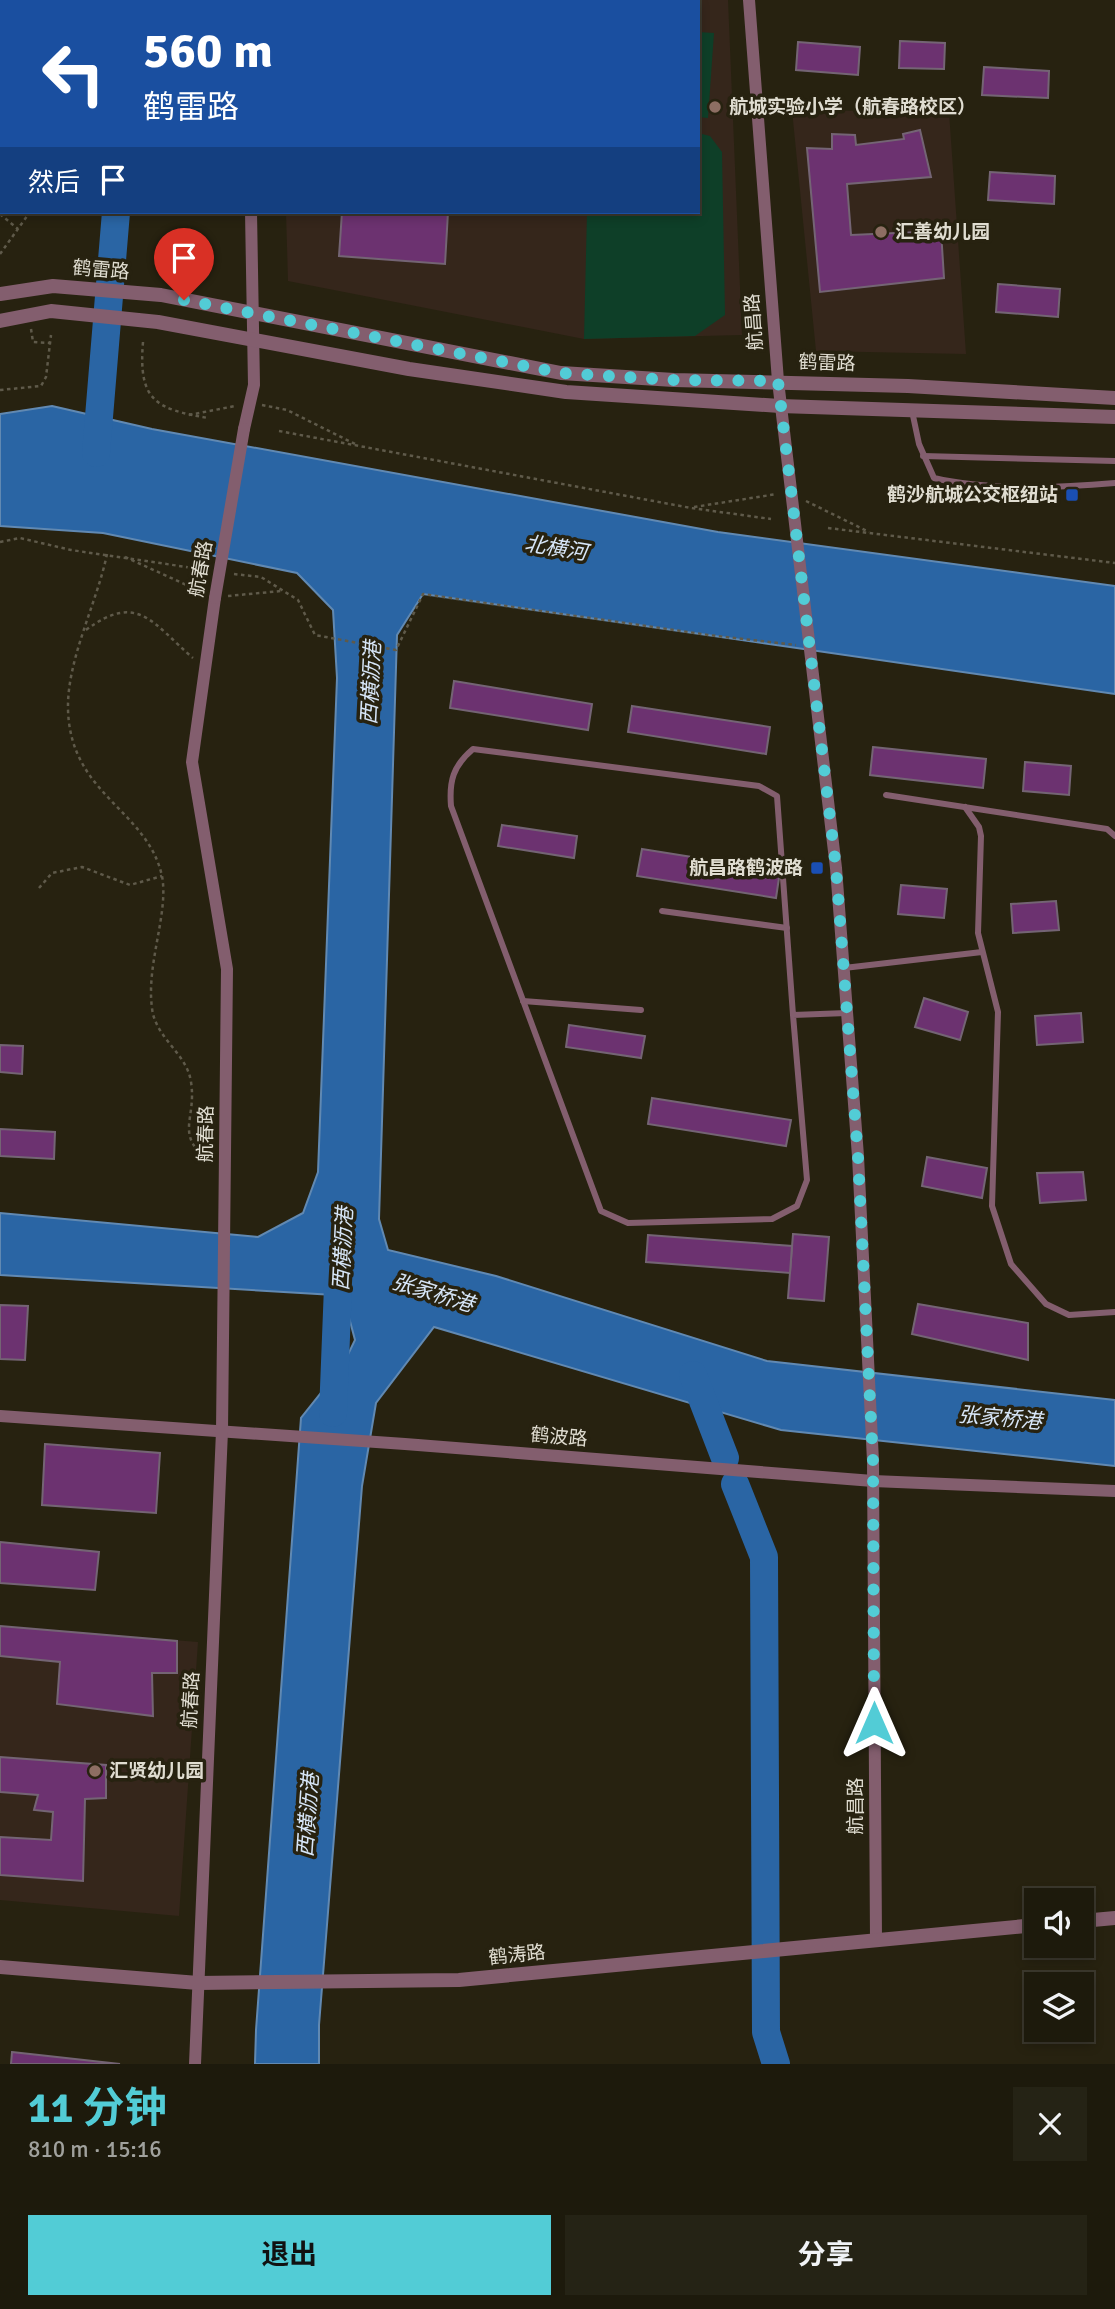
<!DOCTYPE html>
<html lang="zh">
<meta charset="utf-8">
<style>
body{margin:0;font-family:Signika,"Noto Sans SC",sans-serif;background:#252315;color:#f1f3f6;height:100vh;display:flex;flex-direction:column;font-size:26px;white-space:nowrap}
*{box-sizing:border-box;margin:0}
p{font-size:23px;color:#a0a19d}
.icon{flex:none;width:38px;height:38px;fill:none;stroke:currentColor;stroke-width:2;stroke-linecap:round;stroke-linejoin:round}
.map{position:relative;height:2064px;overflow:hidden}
.side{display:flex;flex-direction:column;background:#1d1a0c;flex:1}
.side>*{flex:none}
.hud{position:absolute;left:0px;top:0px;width:700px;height:214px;box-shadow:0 4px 10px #0003,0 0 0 2px #3b382d;background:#1a4fa0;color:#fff;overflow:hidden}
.tools{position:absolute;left:1024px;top:1888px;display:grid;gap:14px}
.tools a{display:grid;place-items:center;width:70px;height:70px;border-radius:0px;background:#1d1a0c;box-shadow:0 4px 10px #0003,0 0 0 2px #3b382d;font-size:35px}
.pin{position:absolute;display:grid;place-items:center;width:60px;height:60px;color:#fff;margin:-72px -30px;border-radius:50% 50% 50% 0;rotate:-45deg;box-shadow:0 0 7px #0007}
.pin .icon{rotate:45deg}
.me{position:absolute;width:77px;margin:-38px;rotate:0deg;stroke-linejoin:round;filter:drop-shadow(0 0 5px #0008)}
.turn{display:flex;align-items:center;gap:24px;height:147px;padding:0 28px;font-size:32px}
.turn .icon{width:91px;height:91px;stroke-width:2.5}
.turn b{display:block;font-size:49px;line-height:60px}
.then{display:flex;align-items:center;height:66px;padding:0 28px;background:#0003;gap:14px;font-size:26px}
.round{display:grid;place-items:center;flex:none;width:74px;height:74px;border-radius:0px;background:#252315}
.overview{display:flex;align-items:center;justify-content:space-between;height:119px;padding:0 28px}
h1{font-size:42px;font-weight:700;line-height:52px;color:#52ccd6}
.cta{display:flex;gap:14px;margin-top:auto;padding:14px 28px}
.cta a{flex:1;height:80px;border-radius:0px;background:#52ccd6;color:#111;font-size:28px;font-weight:700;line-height:80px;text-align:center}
.cta a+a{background:#252315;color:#f1f3f6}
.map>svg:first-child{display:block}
.education{fill:#35261b}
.green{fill:#0e3f28}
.water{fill:#2a65a4;stroke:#6189b2;stroke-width:2}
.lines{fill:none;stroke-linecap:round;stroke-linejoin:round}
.river{stroke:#2a65a4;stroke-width:28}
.building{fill:#6c3270;stroke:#746474;stroke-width:2}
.path{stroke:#5f5a4a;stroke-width:2.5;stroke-dasharray:3.5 3.5;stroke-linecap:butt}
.service{stroke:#835e6e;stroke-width:6}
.minor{stroke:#835e6e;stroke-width:12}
.tertiary{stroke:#835e6e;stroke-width:14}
.minor-bridge{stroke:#835e6e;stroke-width:12}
.route{stroke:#52ccd6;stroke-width:12;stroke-dasharray:0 21.6}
.education-dot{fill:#8d6e63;stroke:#272210;stroke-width:2.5}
.transit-dot{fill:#1a4fb4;stroke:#272210;stroke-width:2.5}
.labels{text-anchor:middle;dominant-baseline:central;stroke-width:7;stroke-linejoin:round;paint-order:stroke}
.poi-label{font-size:19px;font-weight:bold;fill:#e0ddd1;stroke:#272210;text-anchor:start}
.street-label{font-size:19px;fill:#e0ddd1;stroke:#272210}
.water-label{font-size:21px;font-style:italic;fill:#d7e6f8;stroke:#272210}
</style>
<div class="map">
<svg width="1115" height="2064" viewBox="0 0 1115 2064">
<rect width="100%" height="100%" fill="#272210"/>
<!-- education -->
<g class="education">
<path d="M279 0H728L742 335 584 339 288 281 286 212H698V2Z"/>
<path d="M792 110 949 112 966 354 816 351Z"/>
<path d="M0 1626 198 1642 179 1916 0 1900Z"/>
</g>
<!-- green -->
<g class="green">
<path d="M698 32 714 33 708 118 698 117Z"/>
<path d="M698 133 710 136 722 152 725 315 695 336 584 339 587 212H698Z"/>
</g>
<!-- water -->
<path class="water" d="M52 406 152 429 718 532 1115 586V694L423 594 397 635 379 1219 388 1250 496 1276 767 1361 1115 1400V1466L781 1430 434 1327 376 1403 362 1486 319 2025V2064H255L256 2030 301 1418 343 1365 355 1340 347 1310 334 1295 0 1275V1213L258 1237 303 1213 318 1172 337 678 333 610 297 573 103 533 0 526V414Z"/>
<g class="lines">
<!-- river -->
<g class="river">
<path d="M134 2V0"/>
<path d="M96 453 116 212"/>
<path d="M693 1375 725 1458"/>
<path d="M333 1413 339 1261"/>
<path d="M735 1484 764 1557 766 2032 776 2064"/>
</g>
</g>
<!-- building -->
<g class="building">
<path d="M900 41 945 43 944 69 899 68Z"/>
<path d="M798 42 860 47 858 75 796 70Z"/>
<path d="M984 67 1049 71 1048 98 982 95Z"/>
<path d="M920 130 931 177 847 184 851 235 941 231 944 278 820 292 807 148 832 149V134L855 135 856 145 904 139 903 134Z"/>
<path d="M990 172 1055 176 1054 204 988 200Z"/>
<path d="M342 212 424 214V212H448L445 264 339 256Z"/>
<path d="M998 284 1060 289 1058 317 996 312Z"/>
<path d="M454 681 592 704 588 730 450 708Z"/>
<path d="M632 706 770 727 766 754 628 732Z"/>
<path d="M873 747 986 759 983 788 870 775Z"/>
<path d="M1025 762 1071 766 1069 795 1023 791Z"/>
<path d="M502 825 577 836 574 858 498 846Z"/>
<path d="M642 849 780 871 776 898 637 876Z"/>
<path d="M901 885 947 889 944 918 898 914Z"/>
<path d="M1056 901 1059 930 1013 933 1011 904Z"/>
<path d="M924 998 968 1012 960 1040 915 1027Z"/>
<path d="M1081 1013 1083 1042 1037 1045 1035 1016Z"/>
<path d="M569 1025 645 1036 641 1058 566 1047Z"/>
<path d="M0 1045 23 1046 22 1074 0 1072Z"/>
<path d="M652 1098 791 1120 786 1146 648 1124Z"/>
<path d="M0 1129 55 1132 54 1159 0 1156Z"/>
<path d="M927 1157 987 1168 982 1198 922 1186Z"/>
<path d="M1083 1172 1086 1200 1040 1203 1037 1173Z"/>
<path d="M793 1234 829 1237 824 1301 788 1298Z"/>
<path d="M648 1235 792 1246 790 1273 646 1262Z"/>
<path d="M918 1304 1028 1323V1360L912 1334Z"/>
<path d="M0 1305 28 1306 25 1360 0 1359Z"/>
<path d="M45 1444 160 1453 156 1513 42 1505Z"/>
<path d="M0 1542 99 1552 95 1590 0 1583Z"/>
<path d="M0 1626 177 1641V1673H152L153 1716 57 1704 60 1662 0 1656Z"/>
<path d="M0 1757 106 1765V1798L85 1799 83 1881 0 1875V1837L51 1840 53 1812 34 1810 38 1795 0 1792Z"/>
<path d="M12 2052 120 2064H11Z"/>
</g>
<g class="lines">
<!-- path -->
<g class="path">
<path d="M78 2 79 0"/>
<path d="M0 214 18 229"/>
<path d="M0 254 30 212"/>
<path d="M31 329 33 342 50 343"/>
<path d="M143 342C138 401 156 409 208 418"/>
<path d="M0 390 41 386 46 377 51 335"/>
<path d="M262 405 287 410 355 444"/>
<path d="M189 415 235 406"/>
<path d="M279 431 691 508 771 519"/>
<path d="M806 501 869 532"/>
<path d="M694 507 777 494"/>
<path d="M828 528 1115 563"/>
<path d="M0 542 20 538 71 550 207 570"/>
<path d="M107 554C97 603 67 659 68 709 70 795 147 809 162 876 169 913 146 964 152 1008 155 1038 187 1053 191 1082 197 1120 173 1135 211 1162"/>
<path d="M125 557 202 592"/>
<path d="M234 574 261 577 298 600 315 635 396 650 423 594 708 635 796 645"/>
<path d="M228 596 281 591"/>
<path d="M86 630C138 591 153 624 193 658"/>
<path d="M39 888 52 873 82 867 130 885 162 876"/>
</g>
<!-- service -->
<g class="service">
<path d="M912 411 919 444 934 478C989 491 1059 488 1115 483"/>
<path d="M923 456 1115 461"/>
<path d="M886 795 1107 829 1115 836"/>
<path d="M965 807 979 827 981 836 978 933 998 1012 992 1206 1011 1264 1046 1304 1069 1315 1115 1312"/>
<path d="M662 911 787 928"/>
<path d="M844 968 982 952"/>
<path d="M523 1001 641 1010"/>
<path d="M793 1015 777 796 759 786 473 749C453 766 449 781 451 806L601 1211 628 1223 772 1219 797 1206 807 1180 793 1015 847 1013"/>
</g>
<!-- minor -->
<g class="minor">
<path d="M244 0V2"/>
<path d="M749 0 778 381 836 868 858 1156 873 1461 876 1939"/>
<path d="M244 429 254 385 251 212"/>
<path d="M0 1416 405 1444 873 1481 1115 1491"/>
<path d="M195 2064 222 1431 227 969 192 762 215 598"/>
</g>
<!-- tertiary -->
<g class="tertiary">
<path d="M0 294 53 286 161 295 561 373 674 380 908 386 1115 398"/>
<path d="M0 321 51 311 158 322 409 369 566 392 780 406 1115 417"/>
<path d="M1082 1921 1115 1918"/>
<path d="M0 1967 198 1983 459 1980 1036 1925"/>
</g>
<!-- minor-bridge -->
<path class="minor-bridge" d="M215 598 244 429"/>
</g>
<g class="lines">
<!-- route -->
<path class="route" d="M184 300 561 373 674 380 778 381 836 868 858 1157 873 1461 874 1723"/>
</g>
<!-- markers -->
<g class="education-dot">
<circle cx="715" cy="107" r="7"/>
<circle cx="881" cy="232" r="7"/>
<circle cx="95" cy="1771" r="7"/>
</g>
<g class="transit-dot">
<rect x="1065" y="488" width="14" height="14" rx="3.5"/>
<rect x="810" y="861" width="14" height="14" rx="3.5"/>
</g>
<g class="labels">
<!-- poi labels -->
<g class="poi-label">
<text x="729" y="107">航城实验小学（航春路校区）</text>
<text x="895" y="232">汇善幼儿园</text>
<text x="1058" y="495" text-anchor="end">鹤沙航城公交枢纽站</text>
<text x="803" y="868" text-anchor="end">航昌路鹤波路</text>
<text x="109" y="1771">汇贤幼儿园</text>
</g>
<!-- street labels -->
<g class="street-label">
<text transform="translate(101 270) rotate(5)">鹤雷路</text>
<text transform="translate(754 322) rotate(-94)">航昌路</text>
<text transform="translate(827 363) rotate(2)">鹤雷路</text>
<text transform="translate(201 569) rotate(-80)">航春路</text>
<text transform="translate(206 1134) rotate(-89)">航春路</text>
<text transform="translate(559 1437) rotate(5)">鹤波路</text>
<text transform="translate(191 1700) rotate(-87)">航春路</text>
<text transform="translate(856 1806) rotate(-90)">航昌路</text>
<text transform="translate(517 1955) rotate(-6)">鹤涛路</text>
</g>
<!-- water labels -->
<g class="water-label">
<text transform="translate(556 548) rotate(9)">北横河</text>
<text transform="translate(371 683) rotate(-87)">西横沥港</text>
<text transform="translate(343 1249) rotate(-87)">西横沥港</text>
<text transform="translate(433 1293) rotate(17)">张家桥港</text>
<text transform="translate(1000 1418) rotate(5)">张家桥港</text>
<text transform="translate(308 1815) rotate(-86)">西横沥港</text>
</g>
</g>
</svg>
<div class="tools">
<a><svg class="icon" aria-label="sound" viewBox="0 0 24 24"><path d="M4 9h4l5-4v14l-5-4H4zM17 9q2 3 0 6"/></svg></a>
<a><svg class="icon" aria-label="layers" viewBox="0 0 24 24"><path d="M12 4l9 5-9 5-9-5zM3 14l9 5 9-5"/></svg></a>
</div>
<div class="pin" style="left:184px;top:300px;background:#d93025"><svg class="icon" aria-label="arrive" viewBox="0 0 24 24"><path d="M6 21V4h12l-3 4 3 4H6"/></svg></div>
<svg class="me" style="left:874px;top:1723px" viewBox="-20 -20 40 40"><path d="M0-17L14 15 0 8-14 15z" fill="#52ccd6" stroke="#fff" stroke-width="4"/></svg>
<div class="hud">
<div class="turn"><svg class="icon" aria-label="left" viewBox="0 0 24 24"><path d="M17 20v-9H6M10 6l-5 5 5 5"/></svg><div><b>560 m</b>鹤雷路</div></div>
<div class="then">然后<svg class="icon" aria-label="arrive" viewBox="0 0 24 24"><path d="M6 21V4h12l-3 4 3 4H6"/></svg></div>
</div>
</div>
<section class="side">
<div class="overview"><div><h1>11 分钟</h1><p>810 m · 15:16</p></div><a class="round"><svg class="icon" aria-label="close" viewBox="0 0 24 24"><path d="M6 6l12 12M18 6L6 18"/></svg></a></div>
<div class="cta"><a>退出</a><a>分享</a></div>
</section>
